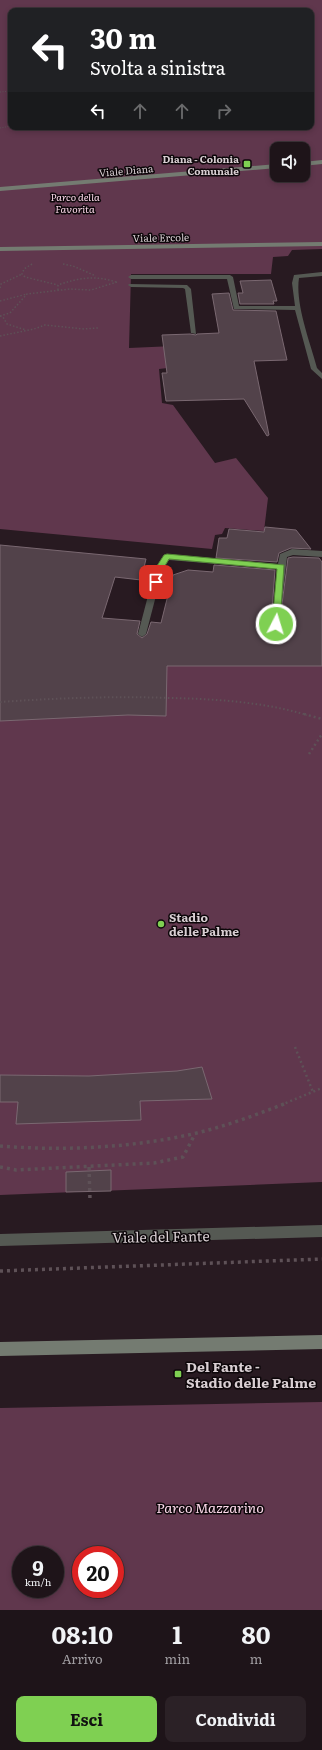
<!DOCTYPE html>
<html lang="it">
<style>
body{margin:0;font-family:Literata,serif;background:#2b2126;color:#f1f3f6;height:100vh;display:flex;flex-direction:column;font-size:15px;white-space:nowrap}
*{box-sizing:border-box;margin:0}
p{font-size:13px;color:#a19ea2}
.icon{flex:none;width:22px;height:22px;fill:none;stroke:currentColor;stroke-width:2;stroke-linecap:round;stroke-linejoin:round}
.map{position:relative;height:1610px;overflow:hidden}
.side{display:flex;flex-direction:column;background:#1e1419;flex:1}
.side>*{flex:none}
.banner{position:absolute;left:8px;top:8px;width:306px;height:122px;border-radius:8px;box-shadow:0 2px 6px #0003,0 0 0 1px #3c3338;background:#202124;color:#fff;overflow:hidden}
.buttons{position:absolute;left:270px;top:142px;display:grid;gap:8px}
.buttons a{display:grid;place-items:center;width:40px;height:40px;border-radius:8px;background:#1e1419;box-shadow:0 2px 6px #0003,0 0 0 1px #3c3338;font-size:20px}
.speed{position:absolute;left:12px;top:1546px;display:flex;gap:8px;font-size:20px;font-weight:700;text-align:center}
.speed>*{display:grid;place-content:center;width:52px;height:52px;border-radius:50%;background:#1e1419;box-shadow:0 2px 6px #0003,0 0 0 1px #3c3338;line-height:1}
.speed small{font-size:10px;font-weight:400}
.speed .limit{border:6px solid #d22;background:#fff;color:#111}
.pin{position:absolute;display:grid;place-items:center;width:34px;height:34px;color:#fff;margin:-17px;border-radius:8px;box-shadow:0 2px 6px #0006}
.me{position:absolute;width:44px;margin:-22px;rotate:5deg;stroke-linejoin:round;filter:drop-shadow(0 0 3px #0008)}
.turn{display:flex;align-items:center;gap:14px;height:84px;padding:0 16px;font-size:18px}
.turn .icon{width:52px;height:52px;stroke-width:2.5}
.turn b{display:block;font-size:28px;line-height:34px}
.lanes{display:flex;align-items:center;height:38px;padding:0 16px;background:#0003;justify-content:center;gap:20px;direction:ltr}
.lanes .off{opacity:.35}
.eta{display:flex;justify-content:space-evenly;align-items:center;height:68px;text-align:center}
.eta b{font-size:24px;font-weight:700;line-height:28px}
.primary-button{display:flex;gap:8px;margin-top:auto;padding:8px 16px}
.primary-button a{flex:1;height:46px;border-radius:8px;background:#7fd052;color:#111;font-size:16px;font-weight:700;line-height:46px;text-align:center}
.primary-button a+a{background:#2b2126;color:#f1f3f6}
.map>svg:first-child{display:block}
.green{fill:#60374d;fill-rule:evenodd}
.building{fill:#52424a;stroke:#7a6871}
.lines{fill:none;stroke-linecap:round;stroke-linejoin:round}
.path-far4{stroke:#5e5157;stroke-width:1;stroke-dasharray:1 1.5;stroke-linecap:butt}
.path-far3{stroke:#5e5157;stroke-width:1.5;stroke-dasharray:1.5 2;stroke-linecap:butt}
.path-far2{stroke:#5e5157;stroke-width:2;stroke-dasharray:1.5 2.5;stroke-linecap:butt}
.path-far1{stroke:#5e5157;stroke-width:2.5;stroke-dasharray:2 3;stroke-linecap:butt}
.path{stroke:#5e5157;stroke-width:3.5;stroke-dasharray:3 4;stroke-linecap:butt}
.lane{fill:#555953;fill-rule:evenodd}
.street{fill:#555953;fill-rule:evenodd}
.secondary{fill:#747b71;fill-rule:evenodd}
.route{fill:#7fd052;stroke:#538735}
.poi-dot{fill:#7fd052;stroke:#0d070a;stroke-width:1.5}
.labels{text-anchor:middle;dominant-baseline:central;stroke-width:3;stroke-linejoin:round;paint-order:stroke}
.far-poi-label{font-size:10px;font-weight:bold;fill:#d9cfd3;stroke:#0d070a;text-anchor:end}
.far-street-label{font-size:10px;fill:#d9cfd3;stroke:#0d070a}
.far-park-label{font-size:10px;font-style:italic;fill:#fcd9ea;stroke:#0d070a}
.poi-label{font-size:12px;font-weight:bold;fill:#d9cfd3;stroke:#0d070a;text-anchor:start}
.near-street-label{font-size:14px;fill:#d9cfd3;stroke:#0d070a}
.near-poi-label{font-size:14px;font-weight:bold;fill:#d9cfd3;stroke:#0d070a;text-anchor:start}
.near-park-label{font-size:14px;font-style:italic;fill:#fcd9ea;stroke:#0d070a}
</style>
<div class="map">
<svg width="322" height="1610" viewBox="0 0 322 1610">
<rect width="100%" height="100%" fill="#281a21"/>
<!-- green -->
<g class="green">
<path d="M0 0H322V249L292 250 288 256 273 257 271 274H131L129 348 174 346 176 367 159 369 162 403 173 405 215 463 236 458 268 498 264 531 225 528 222 534 215 535 212 549 0 529ZM11 11H311V127H11ZM277 149H303V175H277Z"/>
<path d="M0 666H322V1182L0 1195Z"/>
<path d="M322 1402V1610H0V1408ZM21 1555H55V1589H21ZM81 1555H115V1589H81Z"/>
</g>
<!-- building -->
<g class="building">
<path d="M271 280 277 301H273L274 304H240L238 293H243L240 281Z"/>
<path d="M229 293 233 310 276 311 287 360 254 361 269 435 267 436 244 399 166 401 162 373H167L162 335 190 334 196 335 197 334 219 333 212 294Z"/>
<path d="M265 527 296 530 311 549 291 548 279 553 277 562 216 558 219 538H227L229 529 264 532Z"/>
<path d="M0 545 146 559 141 580 115 577 102 618 140 621 137 634 142 638 147 634 151 622 161 623 173 575 188 570 213 572 214 565 275 570 271 624 275 628 279 627 288 558 293 557 319 558 322 562V666H167L166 716 128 715 0 721Z"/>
<path d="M202 1067 212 1099 140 1101 141 1120 16 1124 18 1102H0V1075L89 1076 177 1071Z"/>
<path d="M111 1170V1191L66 1192V1172Z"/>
</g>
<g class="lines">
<!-- path-far4 -->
<g class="path-far4">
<path d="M0 92 11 91"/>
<path d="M0 128 11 126"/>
</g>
<!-- path-far3 -->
<g class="path-far3">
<path d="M32 264 24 269 22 274 25 277 58 285"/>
<path d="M63 264 73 266 96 276"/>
<path d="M0 288 1 284 22 274"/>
<path d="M58 290V285C78 278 95 275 116 282"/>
<path d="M0 301 27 294"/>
<path d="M0 316 10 313 27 294 70 289 91 290 117 282"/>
<path d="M0 316 3 317 7 324 26 330"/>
<path d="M0 336 34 329 45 325 84 329 98 328"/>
</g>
<!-- path-far2 -->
<path class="path-far2" d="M0 702C57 698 114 696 171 698 217 699 263 702 307 715"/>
<!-- path-far1 -->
<g class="path-far1">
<path d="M304 714 322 719"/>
<path d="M309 754 322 734"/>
<path d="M295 1047 313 1092"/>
<path d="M281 1105 322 1088"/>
</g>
<!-- path -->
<g class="path">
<path d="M0 1146C62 1151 127 1148 188 1135 221 1128 253 1116 284 1104"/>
<path d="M0 1167 16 1170 154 1163 183 1157 195 1134"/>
<path d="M89 1167 90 1200"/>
<path d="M0 1271 322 1259"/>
</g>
<!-- lane -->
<g class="lane">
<path d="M322 272V276L299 278C295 304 310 342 317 368L322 373V379L311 369 295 310 234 309 227 279H131L128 277 131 275H230L233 277 239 306H295L292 283 294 275Z"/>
<path d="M129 284 187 285 191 289 196 334 191 333 185 289 183 288 131 287 128 285Z"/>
<path d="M292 549 322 551V557L293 555 287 557 279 626 276 627 272 624 277 569 169 560 163 569 146 634 142 637 138 634 155 569 164 555 278 564 280 554Z"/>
</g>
<!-- street -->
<path class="street" d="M322 1225V1237L0 1246V1234Z"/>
<!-- secondary -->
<g class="secondary">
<path d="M322 160V164L303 166V162Z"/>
<path d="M277 164V168L0 191V187Z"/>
<path d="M322 242V246L0 251V247Z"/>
<path d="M322 1335V1349L0 1356V1342Z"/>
</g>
</g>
<!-- route -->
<path class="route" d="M167 554 284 565 280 624 276 627 272 624 277 569 169 559 163 569 158 584H153L152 582 155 569 164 555Z"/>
<!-- markers -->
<g class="poi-dot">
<rect x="243" y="160" width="8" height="8" rx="2"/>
<circle cx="161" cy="924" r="4"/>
<rect x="174" y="1370" width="8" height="8" rx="2"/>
</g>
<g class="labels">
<!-- far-poi labels -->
<g class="far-poi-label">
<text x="239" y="158">Diana - Colonia<tspan x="239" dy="12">Comunale</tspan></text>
</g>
<!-- far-street labels -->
<g class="far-street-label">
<text transform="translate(126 170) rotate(-5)">Viale Diana</text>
<text transform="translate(161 237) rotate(-1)">Viale Ercole</text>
</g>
<!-- far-park labels -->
<g class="far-park-label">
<text x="75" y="196">Parco della<tspan x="75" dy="12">Favorita</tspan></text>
</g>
<!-- poi labels -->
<g class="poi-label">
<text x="169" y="917">Stadio<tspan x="169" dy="14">delle Palme</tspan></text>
</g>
<!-- near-street labels -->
<g class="near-street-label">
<text transform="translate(161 1236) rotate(-1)">Viale del Fante</text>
</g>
<!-- near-poi labels -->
<g class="near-poi-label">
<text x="186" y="1366">Del Fante -<tspan x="186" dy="16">Stadio delle Palme</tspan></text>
</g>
<!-- near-park labels -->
<g class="near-park-label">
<text x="210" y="1507">Parco Mazzarino</text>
</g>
</g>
</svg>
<div class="buttons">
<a><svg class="icon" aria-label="sound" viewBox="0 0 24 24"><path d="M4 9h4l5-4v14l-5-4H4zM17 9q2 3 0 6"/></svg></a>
</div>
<div class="speed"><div>9<small>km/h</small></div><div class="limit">20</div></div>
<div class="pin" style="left:156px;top:582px;background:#d93025"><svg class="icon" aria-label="arrive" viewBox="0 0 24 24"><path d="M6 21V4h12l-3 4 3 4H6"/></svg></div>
<svg class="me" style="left:276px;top:624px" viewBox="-20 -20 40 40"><circle r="17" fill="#7fd052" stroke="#fff" stroke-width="3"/><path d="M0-11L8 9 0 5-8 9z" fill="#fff"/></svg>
<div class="banner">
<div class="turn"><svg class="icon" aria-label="left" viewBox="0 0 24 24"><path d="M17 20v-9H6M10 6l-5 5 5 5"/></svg><div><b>30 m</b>Svolta a sinistra</div></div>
<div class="lanes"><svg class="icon" aria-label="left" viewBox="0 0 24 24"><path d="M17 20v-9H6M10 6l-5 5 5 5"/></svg><svg class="icon off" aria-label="ahead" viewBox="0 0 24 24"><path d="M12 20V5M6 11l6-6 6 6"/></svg><svg class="icon off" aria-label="ahead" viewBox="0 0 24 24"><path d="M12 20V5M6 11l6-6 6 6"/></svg><svg class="icon off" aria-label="right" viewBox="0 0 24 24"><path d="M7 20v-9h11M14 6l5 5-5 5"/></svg></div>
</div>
</div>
<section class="side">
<div class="eta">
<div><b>08:10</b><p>Arrivo</p></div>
<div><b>1</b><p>min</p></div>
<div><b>80</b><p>m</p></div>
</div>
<div class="primary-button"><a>Esci</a><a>Condividi</a></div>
</section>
